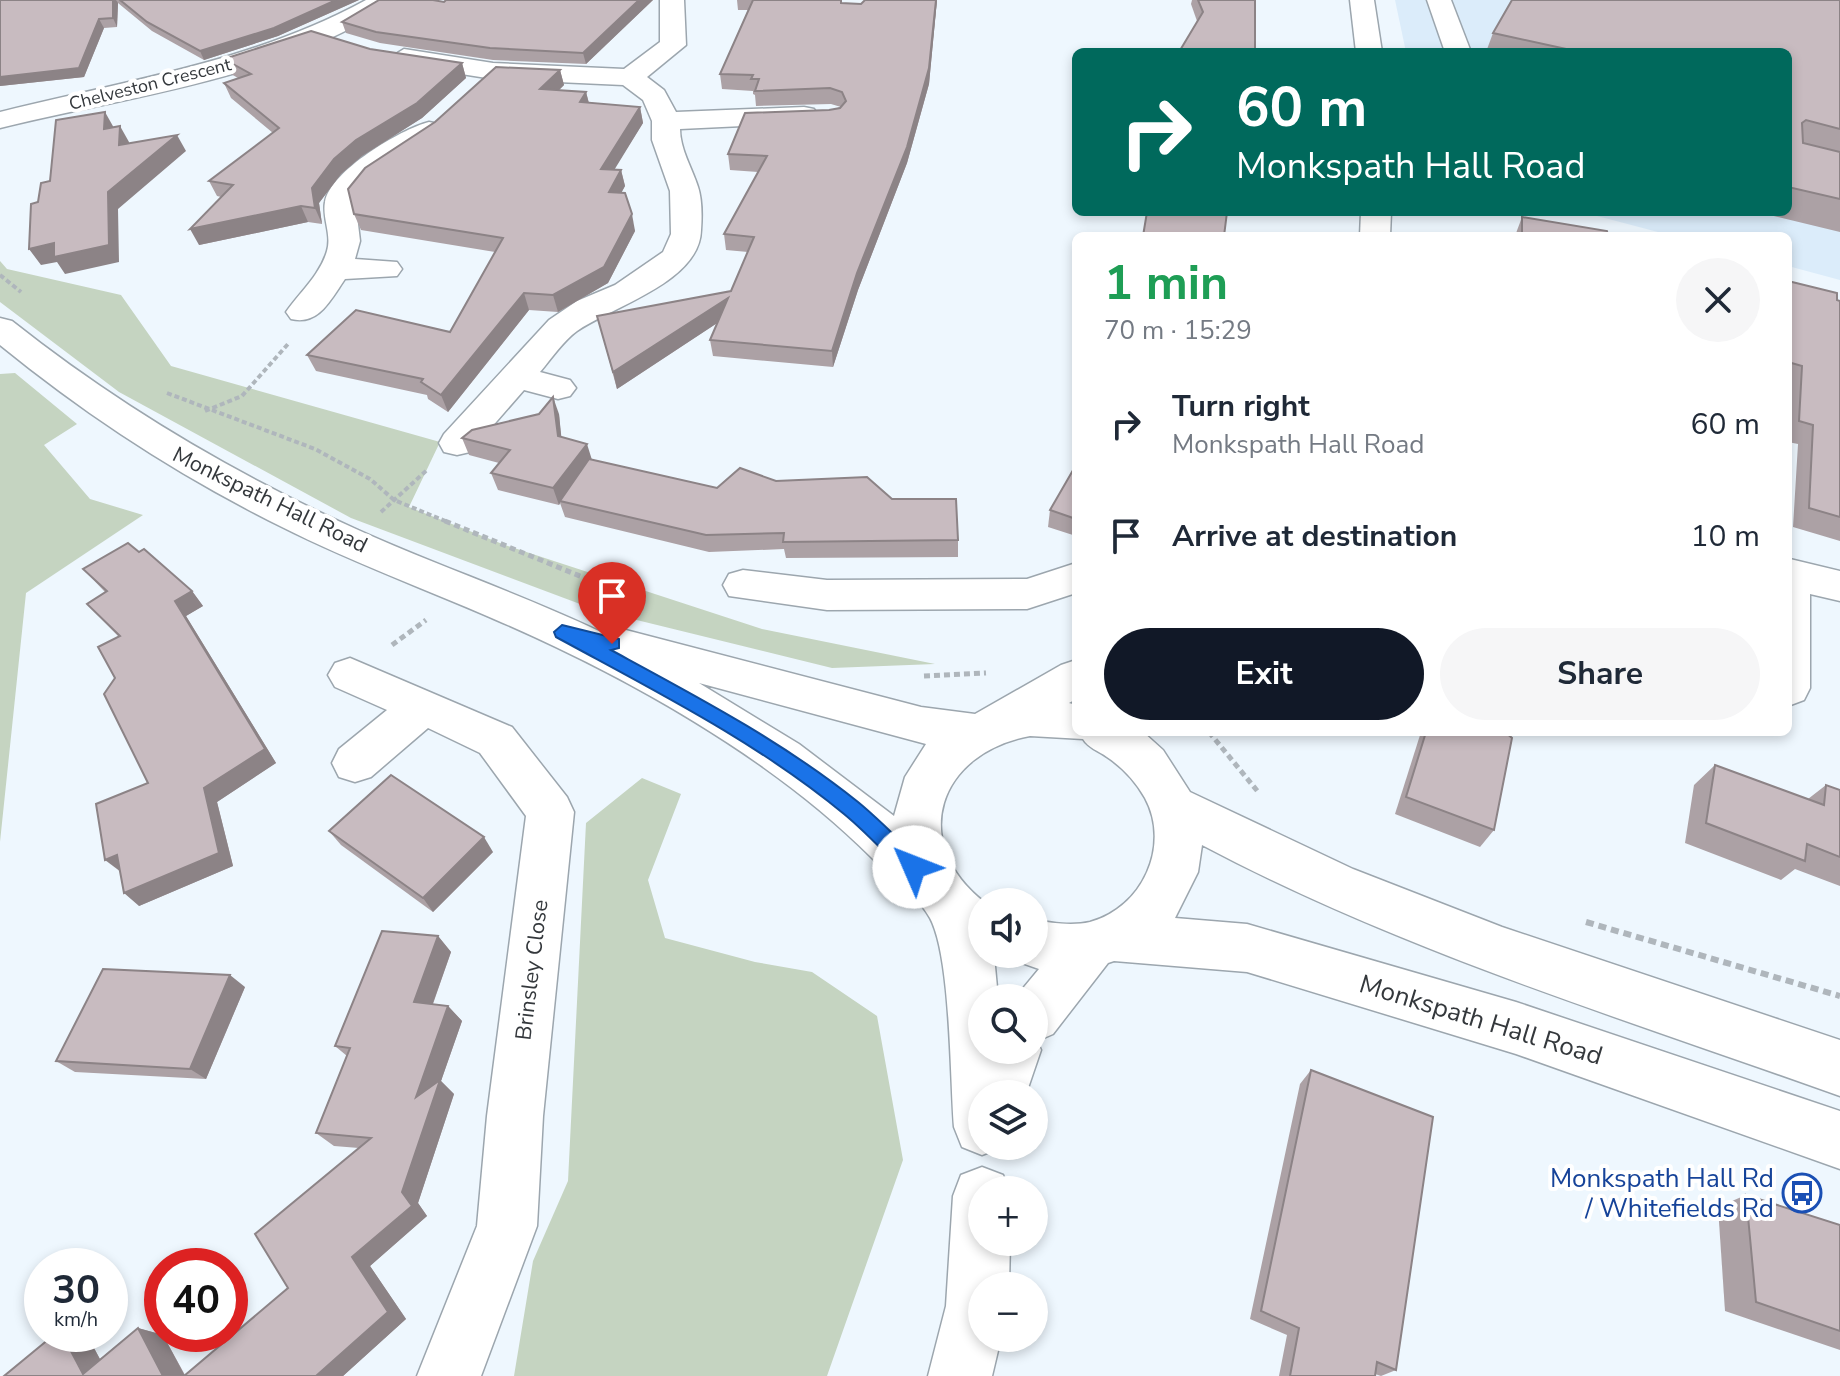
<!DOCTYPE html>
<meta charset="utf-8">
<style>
body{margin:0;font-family:"Nunito Sans",sans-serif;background:#f6f6f7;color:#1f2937;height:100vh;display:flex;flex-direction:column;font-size:30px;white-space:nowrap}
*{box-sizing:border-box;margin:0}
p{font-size:26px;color:#747a83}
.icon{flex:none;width:44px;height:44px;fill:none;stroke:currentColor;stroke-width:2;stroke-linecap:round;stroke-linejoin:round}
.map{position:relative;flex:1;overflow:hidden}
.panel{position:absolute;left:1072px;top:232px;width:720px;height:504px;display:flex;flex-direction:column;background:#fff;border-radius:12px;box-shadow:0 4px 12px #0003}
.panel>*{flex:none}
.guide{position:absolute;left:1072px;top:48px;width:720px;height:168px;border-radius:12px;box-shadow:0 4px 12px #0003;background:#00695c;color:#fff;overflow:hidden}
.tools{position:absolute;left:968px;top:888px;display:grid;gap:16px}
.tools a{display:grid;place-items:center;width:80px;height:80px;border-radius:50%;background:#fff;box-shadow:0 4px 12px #0003;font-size:40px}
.speed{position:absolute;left:24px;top:1248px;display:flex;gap:16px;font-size:40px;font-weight:700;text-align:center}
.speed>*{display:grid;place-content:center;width:104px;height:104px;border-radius:50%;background:#fff;box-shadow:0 4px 12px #0003;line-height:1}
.speed small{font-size:20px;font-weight:400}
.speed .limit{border:12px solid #d22;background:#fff;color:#111}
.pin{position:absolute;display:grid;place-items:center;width:68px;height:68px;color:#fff;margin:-82px -34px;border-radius:50% 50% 50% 0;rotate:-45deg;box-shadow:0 0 8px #0007}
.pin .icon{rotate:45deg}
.me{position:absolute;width:88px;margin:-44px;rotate:314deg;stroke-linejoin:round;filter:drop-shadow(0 0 6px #0008)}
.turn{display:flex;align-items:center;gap:28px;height:168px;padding:0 32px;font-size:36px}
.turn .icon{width:104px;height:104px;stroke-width:2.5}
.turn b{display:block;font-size:56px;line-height:68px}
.round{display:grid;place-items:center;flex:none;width:84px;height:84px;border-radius:42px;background:#f6f6f7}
.headline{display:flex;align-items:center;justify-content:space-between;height:136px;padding:0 32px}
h1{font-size:48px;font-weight:700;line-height:60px;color:#1e9e55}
.button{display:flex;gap:16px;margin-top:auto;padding:16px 32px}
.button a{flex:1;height:92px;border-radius:48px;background:#111827;color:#fff;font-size:32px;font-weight:700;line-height:92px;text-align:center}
.button a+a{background:#f6f6f7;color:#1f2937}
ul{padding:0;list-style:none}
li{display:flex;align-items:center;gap:24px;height:112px;padding:0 32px}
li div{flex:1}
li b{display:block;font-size:30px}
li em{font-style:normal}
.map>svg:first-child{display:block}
.built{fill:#dbecfa}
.green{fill:#c5d4c1}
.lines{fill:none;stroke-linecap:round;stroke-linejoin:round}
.minor-casing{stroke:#9ca6ae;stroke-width:3}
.path-far2{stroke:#afb6bc;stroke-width:4;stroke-dasharray:5 3;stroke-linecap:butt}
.path-far1{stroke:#afb6bc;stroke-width:5;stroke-dasharray:6 4;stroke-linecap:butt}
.path{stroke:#afb6bc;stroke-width:6;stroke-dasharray:8 5;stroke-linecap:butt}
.minor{fill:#fff;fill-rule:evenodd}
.wall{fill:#aca1a5}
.shaded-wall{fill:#8c8386}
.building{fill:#c8bbc0;stroke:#8c8386;stroke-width:2}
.route{fill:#1a73e8;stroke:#114b97;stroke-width:2}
.labels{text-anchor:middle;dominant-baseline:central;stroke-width:8;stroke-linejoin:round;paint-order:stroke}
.far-street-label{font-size:18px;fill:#34383c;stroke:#fff}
.street-label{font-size:22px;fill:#34383c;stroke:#fff}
.near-street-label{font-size:26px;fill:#34383c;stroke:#fff}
.near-transit-label{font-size:26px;fill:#164399;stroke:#fff;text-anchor:end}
</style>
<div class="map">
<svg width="1840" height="1376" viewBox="0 0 1840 1376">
<rect width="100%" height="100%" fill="#eef7fe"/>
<!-- built -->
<path class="built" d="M1395 0H1840V280L1788 266V236H1673L1582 212H1788V52H1406Z"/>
<!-- green -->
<g class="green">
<path d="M0 261 7 269 121 295 171 366 440 442 409 507 505 545 762 629 935 664 832 668 596 610 351 518 119 392 0 302Z"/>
<path d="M15 373 77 424 44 445 90 499 143 515 26 593 0 842V374Z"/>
<path d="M642 778 681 794 648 880 665 938 755 962 812 972 877 1016 903 1160 827 1376H514L533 1261 568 1181 586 823Z"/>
</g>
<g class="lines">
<defs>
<g id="minor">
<path d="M366 0H396C389 10 376 14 366 20 256 82 121 98 0 128V112C124 81 253 62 366 0Z"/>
<path d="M660 0H684L686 45 647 77 664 90 676 112 804 107 814 109 818 115 814 121 804 123 680 129C680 149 692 168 698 187 702 199 702 217 701 230 700 282 613 306 577 331 563 341 552 358 540 372L570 380 576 388 570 396 558 399 524 390 470 452 457 455 444 452 439 443 444 434 549 320 577 301 615 285 663 252 671 234 670 191 652 140V121L643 100 623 85 493 79 404 65 391 57 404 49 493 63 624 69 660 42Z"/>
<path d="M1350 0H1374L1382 52H1356Z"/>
<path d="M1427 0H1451L1471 52H1445Z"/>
<path d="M429 122 439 124 443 130 439 136 370 178 355 199 360 241 355 259 397 262 402 269 397 276 345 279C331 299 319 326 291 319L286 312C300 292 320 275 327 251 332 234 322 218 325 202 330 171 401 129 429 122Z"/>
<path d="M1361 212H1391L1390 236H1360Z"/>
<path d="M0 318 12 321C118 405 232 473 356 529 437 566 522 594 603 633L618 628 921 707 975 714 1061 665 1076 660V699L1069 703 1076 705V732H1143L1163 750 1190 792 1353 869 1502 927 1840 1040V1096C1625 1019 1404 952 1202 845L1198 872 1175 918 1247 924 1516 1002 1840 1111V1169L1516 1054 1247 972 1114 961 1108 963 1053 1034 1037 1041 1041 1050 1026 1094H982V1146L1002 1147 982 1155 962 1147 954 1127C950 1078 951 957 930 918 918 896 889 875 871 857 770 756 624 675 494 619 423 588 351 562 282 527 181 477 87 416 0 345ZM699 683 926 744 905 777 894 816 799 744ZM1030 736 1083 739C1088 748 1099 751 1107 757 1122 767 1136 782 1145 798 1171 846 1142 908 1090 922 1072 926 1052 923 1034 920V954H1013L1016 961 1039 969 1015 998H1034V1050H982V998H998L994 956 982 954 984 902C908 842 938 753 1030 736Z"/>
<path d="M1790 559 1840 571V601L1810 594V688L1804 700 1788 706Z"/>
<path d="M1076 563V593L1027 609 827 610 729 596 723 585 729 574 743 570 827 580 1027 579Z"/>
<path d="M350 658 512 727 567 797 574 812 543 1116 537 1226 481 1376H417L477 1226 487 1116 526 816 480 753 428 728 371 777 355 782 339 777 332 763 339 749 387 710 335 687 328 675 335 663Z"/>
<path d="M982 1167 1003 1175 1009 1190H982V1242H1010L1009 1286H982V1338H1001L992 1376H928L946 1306 953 1196 961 1175Z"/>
</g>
</defs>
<!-- minor casing -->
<use href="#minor" class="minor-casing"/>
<!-- path-far2 -->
<g class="path-far2">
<path d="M0 275 21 292"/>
<path d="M167 393 315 449 370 479 394 500 450 523"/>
<path d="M205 411 242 396 288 344"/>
<path d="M381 512 427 470"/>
</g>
<!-- path-far1 -->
<g class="path-far1">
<path d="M445 521 646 603"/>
<path d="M392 645 426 620"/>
<path d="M924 676 986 673"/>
<path d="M1209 732 1259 793"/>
</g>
<!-- path -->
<path class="path" d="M1586 922 1840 996"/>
<!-- minor -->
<use href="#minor" class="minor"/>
</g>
<!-- wall -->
<g class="wall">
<path d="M0 0H359L278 36 204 60 152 31 118 3 117 27 104 28 84 77 0 86Z"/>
<path d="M446 0H653L586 64 493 60 380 43 346 33 342 22 444 2Z"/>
<path d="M737 0H841V3L861 4 865 0H937L929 84 907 163 858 290 833 367 713 356 710 340 717 323 617 389 597 316 731 291 748 252 726 250 724 234 758 172 730 170 728 154 829 110 841 107 831 104 756 106 755 95 753 94V91L722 89 720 74 748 10H738Z"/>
<path d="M1192 0H1255L1197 21 1191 4Z"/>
<path d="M1840 0V232L1757 212H1788V52H1486L1493 33Z"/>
<path d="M370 49 462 63 466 78 422 118 362 156 341 174 319 203 322 224 308 222 199 245 221 197 217 196 209 181 273 133 231 98 224 83 238 78 231 74 224 59Z"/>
<path d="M560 70 564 85 559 90 586 92 589 103 640 107 643 123 614 169 621 170 625 186 621 193 635 231 608 283 558 312 529 310 448 412 428 399 427 395 316 371 307 355 450 332 495 252 361 230 354 214Z"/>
<path d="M1522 217 1608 236H1515Z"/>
<path d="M1788 281 1840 301V541L1793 527 1798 444 1788 442Z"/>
<path d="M559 414 561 437 592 460 717 488 776 481 892 499 958 540V557L786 558 784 549 709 552 565 517 560 503 559 505 498 490 491 473 499 463 469 455 462 438Z"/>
<path d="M1076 465V536L1048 527 1050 510Z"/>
<path d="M139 552 192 591 203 606 186 616 276 763 217 802 233 866 139 906 148 783 115 678 119 637 87 604 105 592 83 569Z"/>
<path d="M1421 732H1505L1494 830 1480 847 1395 814Z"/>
<path d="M1715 765 1808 799 1826 785 1840 790V886L1795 869 1781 880 1685 843 1694 785Z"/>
<path d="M329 831 493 852 433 912 341 845Z"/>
<path d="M438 936 451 952 433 1004 448 1006 462 1021 441 1081 454 1094 418 1203 427 1216 370 1266 406 1319 343 1376H4L55 1334H76L88 1337 100 1359 138 1328 163 1335 185 1375 288 1288 359 1148 334 1146 316 1133 347 1056 335 1046Z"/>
<path d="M245 987 206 1079 75 1072 56 1061Z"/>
<path d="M1311 1070 1396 1370 1381 1376 1375 1374V1376H1279L1287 1335 1250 1319 1300 1084Z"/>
<path d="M1746 1195 1840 1225V1350L1725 1311 1718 1207Z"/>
</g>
<!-- shaded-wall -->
<g class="shaded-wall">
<path d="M113 0H116L118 3 117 27 113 18Z"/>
<path d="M336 0H359L278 36 204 60 200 51Z"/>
<path d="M639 0H653L586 64 583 53Z"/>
<path d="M936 0H937L929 84 907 163 858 290 833 367 832 351 857 273Z"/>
<path d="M99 19 104 28 84 77 0 86V77Z"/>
<path d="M462 63 466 78 422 118 362 156 341 174 319 203 322 224 315 208 312 188 334 159 356 140Z"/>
<path d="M560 70 564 85 544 105 540 89Z"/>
<path d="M586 92 590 108 580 102Z"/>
<path d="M640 107 643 123 605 185 601 169Z"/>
<path d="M105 112 114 128 104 129Z"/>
<path d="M120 126 129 142 128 161 119 145Z"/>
<path d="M177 135 186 151 118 209 119 262 65 274 57 262 41 265 29 249 108 192Z"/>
<path d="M621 170 625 186 613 208 609 192Z"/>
<path d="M301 206 308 222 199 245 190 229Z"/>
<path d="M632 214 635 231 608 283 558 312 553 295Z"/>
<path d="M524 293 529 310 448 412 441 395Z"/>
<path d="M728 298 731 314 617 389 613 372Z"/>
<path d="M553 397 559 414 563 453 558 436Z"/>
<path d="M587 444 592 460 560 501V503L559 505 553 488Z"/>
<path d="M192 591 203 606 186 616 276 763 217 802 233 866 139 906 124 893 204 788 175 601Z"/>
<path d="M484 837 493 852 433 912 423 898Z"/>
<path d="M117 855 121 872 105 860Z"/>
<path d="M438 936 451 952 428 1017 414 1002Z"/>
<path d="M230 975 245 987 206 1079 190 1069Z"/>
<path d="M448 1006 462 1021 441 1081 454 1094 418 1203 427 1216 370 1266 406 1319 343 1376H316L352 1257 402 1192 416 1097Z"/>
<path d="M138 1328 163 1335 185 1376H163Z"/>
<path d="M62 1334H76L88 1337 109 1376 83 1374Z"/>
</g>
<!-- building -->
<g class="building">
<path d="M0 0H113V18L99 19 79 68 0 77Z"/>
<path d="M120 0H336L274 28 200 51 147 22Z"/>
<path d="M379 0H433L444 2 446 0H639L583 53 490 48 376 32 342 22Z"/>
<path d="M753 0H841V3L861 4 865 0H936L929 68 907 147 857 273 832 351 710 340 728 298 613 372 597 316 731 291 754 237 724 234 767 156 728 154 745 113 829 110 840 108 846 101 842 92 830 88 755 91 759 79H751L753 75 720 74Z"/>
<path d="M1198 0H1255V52H1179L1203 12Z"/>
<path d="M1512 0H1840V129L1806 120 1802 123 1803 143 1840 152V199L1788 187V52H1580L1493 33Z"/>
<path d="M311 31 370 49 462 63 417 103 356 140 334 159 312 188 315 208 301 206 190 229 233 185 209 181 279 128 224 83 251 74 224 59Z"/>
<path d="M496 67 560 70 540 89 586 92 580 102 640 107 601 169 621 170 609 192 625 193 632 214 604 267 553 295 524 293 441 395 421 382 423 379 307 355 356 310 450 332 503 238 354 214 348 189 365 168 435 122Z"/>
<path d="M105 112 104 129 120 126 119 145 177 135 108 192 109 245 54 257V243L29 249 31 204 38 202 41 183 50 181 56 120Z"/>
<path d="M1147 212H1227L1224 236H1143Z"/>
<path d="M1522 217 1607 231 1608 236H1522Z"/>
<path d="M1788 281 1837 293V300L1840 301V517L1809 508 1813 425 1799 421 1802 366 1788 362Z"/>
<path d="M553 397 558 436 587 444 553 488 491 473 510 450 462 438 472 430 539 414Z"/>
<path d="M589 459 717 488 740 468 776 481 867 477 892 499H956L958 540 783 542 784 533 706 535 560 501Z"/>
<path d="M1076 465V519L1050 510Z"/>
<path d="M128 543 139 552 144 549 192 591 175 601 265 749 204 788 219 853 124 893 117 855 105 860 96 804 148 783 104 694 115 678 98 647 120 636 87 604 107 591 83 569Z"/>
<path d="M1426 732H1505L1512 738 1494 830 1406 797Z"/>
<path d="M1715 765 1824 805 1826 785 1840 790V857L1807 844 1805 861 1706 823Z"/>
<path d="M391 775 484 837 423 898 329 831Z"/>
<path d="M382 931 438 936 414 1002 448 1006 416 1097 440 1080 402 1192 412 1206 352 1257 388 1312 316 1376H184L288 1288 255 1234 371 1138 316 1133 350 1048 335 1046Z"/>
<path d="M103 969 230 975 190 1069 56 1061Z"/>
<path d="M1311 1070 1433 1117 1396 1370 1377 1362 1375 1376H1290L1299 1328 1261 1311Z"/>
<path d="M1746 1195 1840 1225V1331L1756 1302Z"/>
<path d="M138 1328 163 1376H4L55 1334H62L83 1374Z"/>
</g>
<!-- route -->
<path class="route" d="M562 625 619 639V648L611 650C696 696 782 741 858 802 880 820 900 841 921 861L924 867 921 874H906C886 854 866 832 844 814 757 742 655 691 556 637L554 632Z"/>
<!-- icons -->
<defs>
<symbol id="bus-ring" viewBox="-11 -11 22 22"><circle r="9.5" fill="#fff" stroke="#1a4fb4" stroke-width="1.5"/><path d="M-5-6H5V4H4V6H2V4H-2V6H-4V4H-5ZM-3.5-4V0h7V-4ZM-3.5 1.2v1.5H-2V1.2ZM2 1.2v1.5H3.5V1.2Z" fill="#1a4fb4"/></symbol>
</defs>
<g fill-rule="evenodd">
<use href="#bus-ring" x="1780" y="1171" width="44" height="44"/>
</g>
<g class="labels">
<!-- far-street labels -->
<g class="far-street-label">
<text transform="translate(150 84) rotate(-14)">Chelveston Crescent</text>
</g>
<!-- street labels -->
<g class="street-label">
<text transform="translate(270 500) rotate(26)">Monkspath Hall Road</text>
<text transform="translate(532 970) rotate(-83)">Brinsley Close</text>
</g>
<!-- near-street labels -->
<g class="near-street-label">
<text transform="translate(1481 1020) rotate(17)">Monkspath Hall Road</text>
</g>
<!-- near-transit labels -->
<g class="near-transit-label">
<text x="1774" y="1178">Monkspath Hall Rd<tspan x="1774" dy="30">/ Whitefields Rd</tspan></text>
</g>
</g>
</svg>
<div class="tools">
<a><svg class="icon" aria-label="sound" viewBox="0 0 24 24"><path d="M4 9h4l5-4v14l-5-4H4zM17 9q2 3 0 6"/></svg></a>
<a><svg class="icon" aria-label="search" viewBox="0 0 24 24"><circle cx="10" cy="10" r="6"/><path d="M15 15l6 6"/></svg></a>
<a><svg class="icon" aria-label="layers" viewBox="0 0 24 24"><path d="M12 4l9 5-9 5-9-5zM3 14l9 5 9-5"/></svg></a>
<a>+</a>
<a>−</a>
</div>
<div class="speed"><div>30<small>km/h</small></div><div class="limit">40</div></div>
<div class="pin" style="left:612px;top:644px;background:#d93025"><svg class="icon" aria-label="arrive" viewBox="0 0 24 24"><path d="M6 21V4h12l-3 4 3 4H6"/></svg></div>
<svg class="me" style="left:914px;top:867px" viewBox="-20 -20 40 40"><circle r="19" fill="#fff"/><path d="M0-13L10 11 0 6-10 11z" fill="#1a73e8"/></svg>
<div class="guide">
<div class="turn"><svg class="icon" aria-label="right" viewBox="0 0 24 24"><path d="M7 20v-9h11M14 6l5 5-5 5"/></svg><div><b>60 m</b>Monkspath Hall Road</div></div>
</div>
<section class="panel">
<div class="headline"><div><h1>1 min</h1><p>70 m · 15:29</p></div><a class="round"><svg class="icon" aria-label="close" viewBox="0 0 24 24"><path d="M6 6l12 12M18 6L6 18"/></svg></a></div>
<ul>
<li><svg class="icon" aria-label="right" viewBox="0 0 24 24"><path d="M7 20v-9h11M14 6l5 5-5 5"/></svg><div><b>Turn right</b><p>Monkspath Hall Road</p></div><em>60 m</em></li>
<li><svg class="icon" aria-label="arrive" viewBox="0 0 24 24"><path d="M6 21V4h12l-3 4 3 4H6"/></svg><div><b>Arrive at destination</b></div><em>10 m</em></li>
</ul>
<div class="button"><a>Exit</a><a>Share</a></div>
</section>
</div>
